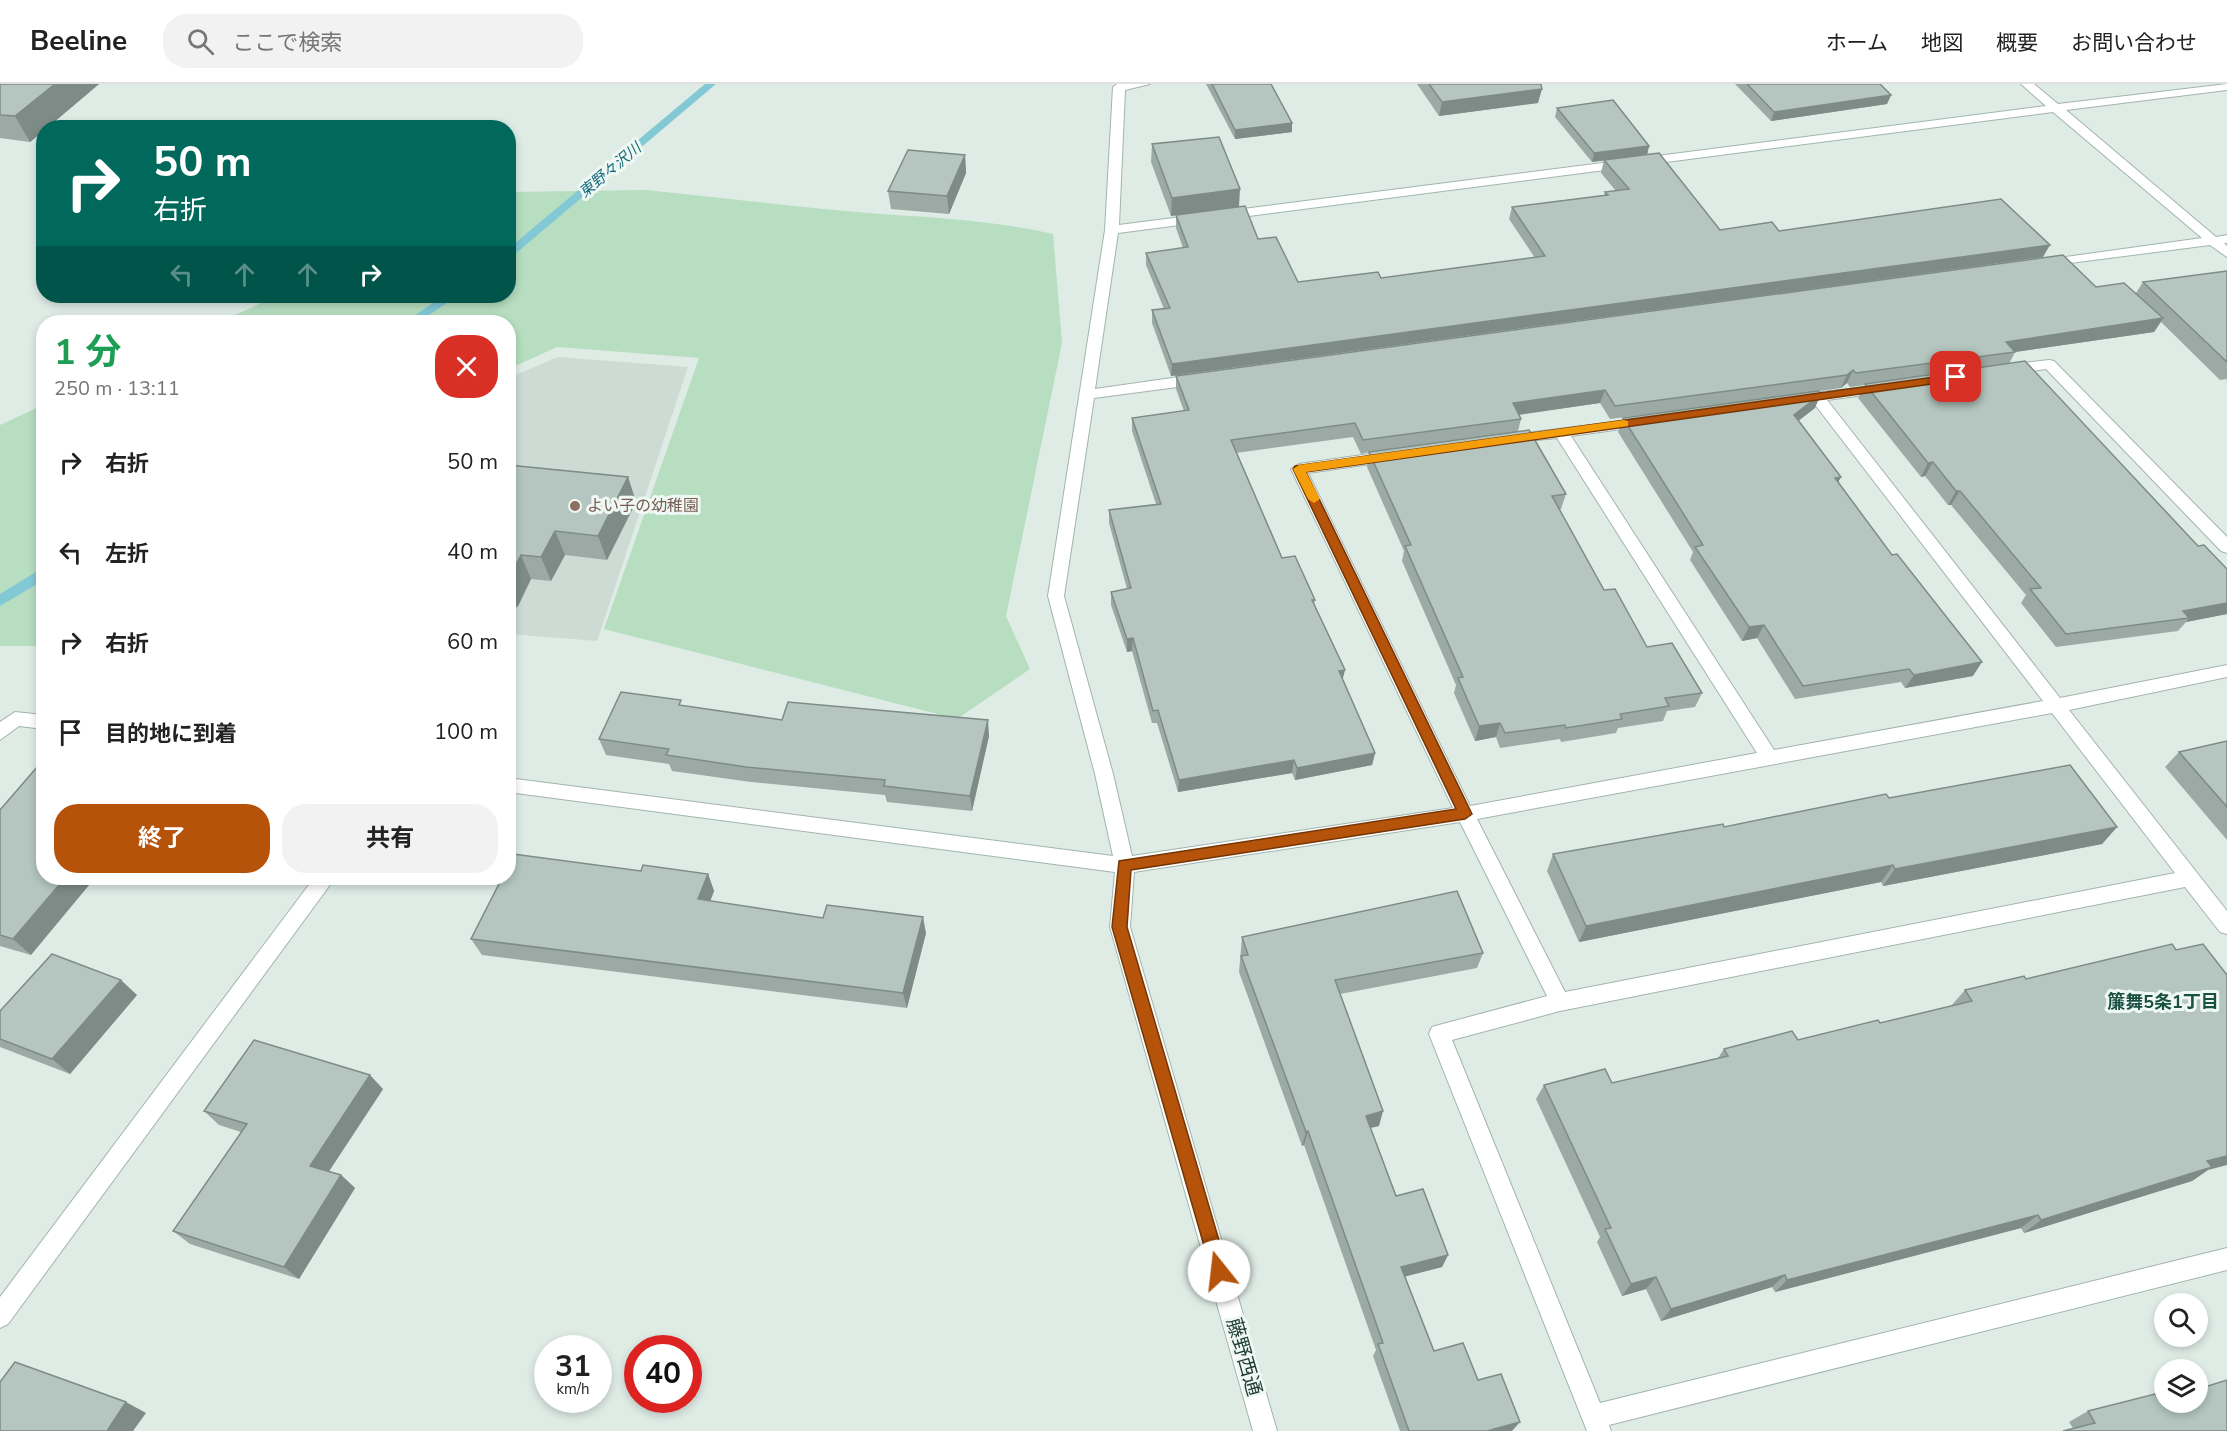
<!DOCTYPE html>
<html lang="ja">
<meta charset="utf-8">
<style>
body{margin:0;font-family:"Nunito Sans","Noto Sans JP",sans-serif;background:#f2f2f2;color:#222;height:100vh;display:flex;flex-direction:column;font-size:22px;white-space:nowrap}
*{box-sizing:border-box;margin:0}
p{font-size:20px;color:#767676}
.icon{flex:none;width:33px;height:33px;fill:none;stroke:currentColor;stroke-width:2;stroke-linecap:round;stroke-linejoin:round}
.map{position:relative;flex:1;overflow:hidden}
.drawer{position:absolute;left:36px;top:231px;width:480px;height:570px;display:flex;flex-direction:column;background:#fff;border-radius:24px;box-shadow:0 3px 9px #0003}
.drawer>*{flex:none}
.top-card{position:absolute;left:36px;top:36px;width:480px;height:183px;border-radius:24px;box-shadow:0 3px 9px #0003;background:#00695c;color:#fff;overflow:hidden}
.tools{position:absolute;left:2154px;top:1209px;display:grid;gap:12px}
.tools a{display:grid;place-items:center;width:54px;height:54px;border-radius:50%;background:#fff;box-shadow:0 3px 9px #0003;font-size:30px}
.speed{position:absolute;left:534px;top:1251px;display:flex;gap:12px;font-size:30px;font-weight:700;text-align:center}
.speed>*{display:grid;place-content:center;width:78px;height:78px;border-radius:50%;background:#fff;box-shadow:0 3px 9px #0003;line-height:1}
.speed small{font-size:15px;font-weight:400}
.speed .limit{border:9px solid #d22;background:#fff;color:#111}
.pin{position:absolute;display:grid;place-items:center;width:51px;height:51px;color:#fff;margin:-26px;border-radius:12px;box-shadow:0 3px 9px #0006}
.me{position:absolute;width:66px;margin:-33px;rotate:344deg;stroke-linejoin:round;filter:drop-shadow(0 0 4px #0008)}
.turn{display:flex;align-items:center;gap:21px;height:126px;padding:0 18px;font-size:27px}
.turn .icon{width:78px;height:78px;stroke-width:2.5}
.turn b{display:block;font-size:42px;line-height:51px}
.lanes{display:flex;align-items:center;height:57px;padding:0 18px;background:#0003;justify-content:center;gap:30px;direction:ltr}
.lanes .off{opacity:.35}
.round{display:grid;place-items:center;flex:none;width:63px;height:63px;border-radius:24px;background:#f2f2f2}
.overview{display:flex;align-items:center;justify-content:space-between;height:102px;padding:0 18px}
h1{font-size:36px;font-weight:700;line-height:45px;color:#1e9e55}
.action{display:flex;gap:12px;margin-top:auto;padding:12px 18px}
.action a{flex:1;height:69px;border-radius:24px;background:#b45309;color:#fff;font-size:24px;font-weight:700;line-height:69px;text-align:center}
.action a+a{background:#f2f2f2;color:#222}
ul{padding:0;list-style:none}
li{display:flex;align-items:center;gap:18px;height:90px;padding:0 18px}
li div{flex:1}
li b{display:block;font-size:22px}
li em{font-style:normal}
header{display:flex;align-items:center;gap:36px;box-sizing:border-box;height:84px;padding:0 30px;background:#fff;border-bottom:2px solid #e0e0e0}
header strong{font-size:28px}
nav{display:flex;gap:33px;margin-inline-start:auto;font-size:21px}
.search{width:420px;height:54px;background:#f2f2f2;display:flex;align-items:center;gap:15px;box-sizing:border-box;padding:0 21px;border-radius:24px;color:#767676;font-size:22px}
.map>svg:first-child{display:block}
.built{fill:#cddbd5}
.green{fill:#b7dec1}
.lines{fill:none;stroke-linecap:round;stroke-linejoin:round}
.stream{fill:#83c9d5;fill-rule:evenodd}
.minor-casing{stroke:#a2b4ad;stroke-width:2}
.minor{fill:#fff;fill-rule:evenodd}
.wall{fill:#9baaa4}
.shaded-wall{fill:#7e8b86}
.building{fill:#b4c6bf;stroke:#7e8b86;stroke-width:1.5}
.route{fill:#b45309;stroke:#753606;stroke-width:1.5}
.slow{fill:#f59e0b}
.education-dot{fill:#8d6e63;stroke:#f0f8f4;stroke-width:2}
.labels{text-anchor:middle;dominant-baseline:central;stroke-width:6;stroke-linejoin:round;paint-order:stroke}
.far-water-label{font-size:15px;font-style:italic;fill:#166c7c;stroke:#f0f8f4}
.education-label{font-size:16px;fill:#785e54;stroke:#f0f8f4;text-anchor:start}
.neighbourhood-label{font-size:18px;font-weight:bold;fill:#1a5042;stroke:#f0f8f4}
.near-street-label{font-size:20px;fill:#1f3d34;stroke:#f0f8f4}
</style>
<header>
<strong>Beeline</strong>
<div class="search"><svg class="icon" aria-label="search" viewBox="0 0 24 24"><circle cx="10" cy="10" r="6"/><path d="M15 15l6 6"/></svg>ここで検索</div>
<nav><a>ホーム</a><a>地図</a><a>概要</a><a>お問い合わせ</a></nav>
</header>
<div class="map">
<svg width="2227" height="1347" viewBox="0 0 2227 1347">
<rect width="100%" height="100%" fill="#dfece6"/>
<!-- built -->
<path class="built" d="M558 273 688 283 597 557 509 550 508 294Z"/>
<!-- green -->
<g class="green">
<path d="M646 106C724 114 803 124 881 130 940 134 996 137 1053 150L1062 259 1006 532 1030 585 957 635 604 545 699 274 557 263 509 285 508 238H219L277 212H508L509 108Z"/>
<path d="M43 321V562H0V341Z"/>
</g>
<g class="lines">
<!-- stream -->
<g class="stream">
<path d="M705 0H716L508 176V165Z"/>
<path d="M443 212H457L419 238H405Z"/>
<path d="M44 483V496L0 522V510Z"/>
</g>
<defs>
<g id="minor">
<path d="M1150 0 1125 6 1119 141 2046 22 2021 0H2034L2058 20 2227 0V6L2066 26 2216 153 2227 151V159H2224L2227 162V173L2210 161 2039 183 2037 180 2044 176 2202 154 2053 28 1118 149 1095 305 1200 290 1207 295 1200 300 1094 314 1064 512 1113 690 1132 772 1453 724 1291 385 1299 380 1391 367 1399 372 1391 377 1308 389 1470 722 1757 669 1557 354 1505 359 1502 356 1505 353 1510 351 1648 334 1650 337 1648 340 1643 342 1571 352 1774 666 2043 617 1813 318 1795 321 1788 316 1795 311 1892 300 1894 303 1892 306 1887 308 1827 316 2060 614 2227 581V593L2069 626 2227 827V850L2220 848 2185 803 1560 927 1452 956 1600 1319 2227 1164V1186L1609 1341 1611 1347H1587L1429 950 1432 943 1439 941 1547 912 1460 738 1134 788 1130 843 1277 1347H1253L1110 843 1115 788 508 708V694L1113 772 1095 690 1048 512 1105 146 1113 3 1117 0ZM2052 629 2175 789 1565 908 1477 735Z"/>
<path d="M2049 276 2054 277 2227 453V469L2221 467 2046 285 2006 291 1999 286 2006 281Z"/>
<path d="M15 628 44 631V645L19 642 0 656V638Z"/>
<path d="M314 794H335L8 1240 0 1244V1213Z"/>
</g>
</defs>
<!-- minor casing -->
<use href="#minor" class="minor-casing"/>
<!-- minor -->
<use href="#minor" class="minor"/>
</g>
<!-- wall -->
<g class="wall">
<path d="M0 0H99L47 44H44L30 58 0 54Z"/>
<path d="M1206 0H1271L1292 39V48L1235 55Z"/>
<path d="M1417 0H1541L1538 19 1439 32Z"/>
<path d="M1735 0H1880L1891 11 1887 20 1771 37Z"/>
<path d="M1557 24 1649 62 1647 71 1720 146 1779 147 2043 173 1171 292 1152 239V226L1164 225 1146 181V169L1183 164 1176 144V131L1171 132 1151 78 1152 60 1239 123 1258 155 1298 198 1381 194 1535 174 1509 135 1512 123 1604 111 1605 108 1616 107 1601 89 1604 76 1592 78 1555 33Z"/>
<path d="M965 71 966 89 949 130 891 125 888 107Z"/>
<path d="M2227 187V295L2220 296 2161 238 2154 248 2015 268 2009 280 2198 462 2227 485V530L2186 538 2178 547 2056 563 2021 519 2026 511 1951 421H1948L1925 392 1921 393 1858 314 1865 301 1850 303 1847 299 1841 304 1819 307 1815 324 1799 336 1841 393 1838 398 1973 592 1905 604 1901 598 1795 615 1757 554 1742 557 1690 476 1693 468 1618 348 1623 334 1665 328 1610 335 1600 319 1519 331 1521 335 1518 347 1566 410 1561 425 1559 426 1604 506 1647 563 1702 609 1695 623 1667 627 1663 637 1618 644 1616 649 1561 658 1560 655 1500 664 1496 653 1475 657 1454 609 1456 601 1402 477 1404 467 1367 383 1369 368 1361 370 1353 353 1236 369 1282 474 1315 516 1314 521 1343 596 1375 669 1372 681 1295 696 1292 689 1178 708 1157 639H1152L1132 567 1127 568 1111 521V508L1127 505 1109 439V426L1156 420 1132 347V334L1184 327 1176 305V292L2096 203 2136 209 2143 198Z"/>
<path d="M508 381 628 393 636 418 607 476 565 471 551 497 531 495 518 522 508 529Z"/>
<path d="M684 622 782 636 989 652 972 727 887 718 885 711 751 698 672 687 669 680 606 671 599 655Z"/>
<path d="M2227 657V756L2165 683 2179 668Z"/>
<path d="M1889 714 2117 743 2102 760 1883 802 1881 798 1579 858 1547 787 1553 770 1724 743Z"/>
<path d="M0 726 31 871 0 862Z"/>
<path d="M641 787 708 790 714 807 710 817 926 849 907 924 482 871 471 855Z"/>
<path d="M1242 853 1483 869 1477 884 1340 910 1379 1042 1370 1044 1396 1112 1448 1171 1442 1183 1405 1192 1434 1267 1478 1296 1512 1347H1400L1373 1272 1376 1266 1304 1061 1302 1062 1239 888Z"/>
<path d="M1965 906 2208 1086 2192 1097 2024 1149 2021 1144 1775 1208 1772 1203 1661 1237 1646 1205 1622 1212 1597 1158 1600 1153 1536 1015 1544 1001 1612 999 1718 974 1724 965 1798 956 1880 939 1951 922Z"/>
<path d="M137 911 70 990 0 963V927Z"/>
<path d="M383 1005 329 1087 341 1091 355 1104 299 1195 190 1160 173 1147 241 1048 219 1041 204 1027Z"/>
<path d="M2159 1316 2227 1347 2073 1344 2069 1338 2088 1327Z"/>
</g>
<!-- shaded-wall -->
<g class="shaded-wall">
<path d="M55 0H99L47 44H44V47L30 58 15 32Z"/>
<path d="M1542 5 1538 19 1439 32 1442 18Z"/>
<path d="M1891 11 1887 20 1771 37 1774 28Z"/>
<path d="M1292 39V48L1235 55V46Z"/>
<path d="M1649 62 1647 71 1592 78 1594 69Z"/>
<path d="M965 71 966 89 949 130 947 112Z"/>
<path d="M1240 105 1239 123 1171 132 1172 114Z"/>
<path d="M2050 161 2043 173 1171 292 1172 280Z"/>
<path d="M2163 234 2154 248 2015 268 2006 258Z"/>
<path d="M1853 286 1847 299 1841 304 1847 291Z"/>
<path d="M1605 306 1600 319 1509 332 1513 319Z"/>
<path d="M1821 310 1815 324 1788 345 1794 331Z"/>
<path d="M1933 378 1925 392 1921 393 1928 379Z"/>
<path d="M628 393 636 418 607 476 598 452Z"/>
<path d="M1841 393 1834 406 1835 394Z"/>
<path d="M1956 407H1960L1951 421H1948Z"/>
<path d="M555 447 565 471 551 497 541 473Z"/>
<path d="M521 471 531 495 518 522 508 529V496Z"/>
<path d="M2227 519V530L2186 538 2189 534 2183 527Z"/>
<path d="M1764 541 1757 554 1742 557 1749 543Z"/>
<path d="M1133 554 1132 567 1127 568V555Z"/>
<path d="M1982 578 1973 592 1905 604 1914 591Z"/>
<path d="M1345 586 1342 598 1339 587Z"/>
<path d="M988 636 989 652 972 727 970 712Z"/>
<path d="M1500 639 1496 653 1475 657 1479 642Z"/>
<path d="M1375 669 1372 681 1295 696 1297 684Z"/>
<path d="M1294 676 1292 689 1178 708 1179 696Z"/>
<path d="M2117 743 2102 760 1883 802 1895 785Z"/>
<path d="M1893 781 1881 798 1579 858 1586 842Z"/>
<path d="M708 790 714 807 705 831 698 815Z"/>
<path d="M65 794H95L31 871 13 855Z"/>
<path d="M923 833 926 849 907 924 903 909Z"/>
<path d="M121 896 137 911 70 990 52 975Z"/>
<path d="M370 991 383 1005 324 1095 310 1082Z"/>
<path d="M1383 1027 1379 1042 1361 1046 1366 1032Z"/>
<path d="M1308 1047 1304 1061 1302 1062 1306 1048Z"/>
<path d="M2227 1072V1081L2208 1086 2192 1097 2024 1149 2041 1136 2207 1077Z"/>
<path d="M341 1091 355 1104 299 1195 284 1183Z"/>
<path d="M2038 1131 2021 1144 1775 1208 1787 1196Z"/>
<path d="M1448 1171 1442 1183 1396 1195 1401 1183Z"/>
<path d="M1785 1191 1772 1203 1661 1237 1671 1225Z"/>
<path d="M1656 1193 1646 1205 1622 1212 1631 1200Z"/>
<path d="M126 1318 146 1329 133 1347H107Z"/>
<path d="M1520 1338 1512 1347H1487Z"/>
</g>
<!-- building -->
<g class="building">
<path d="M0 0H55L15 32 0 31Z"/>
<path d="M1212 0H1271L1292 39 1235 46Z"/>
<path d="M1429 0H1541L1542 5 1442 18Z"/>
<path d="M1747 0H1880L1891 11 1774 28Z"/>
<path d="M1613 16 1649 62 1594 69 1557 24Z"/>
<path d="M1219 53 1240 105 1172 114 1152 60Z"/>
<path d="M908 66 965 71 947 112 888 107Z"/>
<path d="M1659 69 1720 146 1772 138 1779 147 2001 115 2050 161 1172 280 1152 226 1170 224 1146 169 1188 163 1176 131 1245 122 1258 155 1276 153 1298 198 1378 188 1381 194 1545 172 1512 123 1608 111 1605 108 1629 105 1604 76Z"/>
<path d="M2063 171 2096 203 2124 199 2163 234 2006 258 2015 268 1856 289 1853 286 1847 291 1615 322 1605 306 1513 319 1521 335 1363 356 1355 339 1231 356 1282 474 1295 472 1315 516H1312L1345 586 1339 587 1375 669 1297 684 1294 676 1179 696 1158 626 1153 627 1133 554 1127 555 1111 508 1131 504 1109 426 1161 420 1132 334 1189 326 1176 292Z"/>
<path d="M2227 187V278L2143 198Z"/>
<path d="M2025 277 2198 462 2204 461 2227 485V519L2183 527 2189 534 2066 550 2030 505 2041 504 1960 407H1956L1933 378 1928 379 1865 300Z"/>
<path d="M1818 307 1821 310 1794 331 1841 393 1835 394 1892 471 1897 470 1982 578 1914 591 1909 585 1803 602 1764 541 1749 543 1695 463 1703 461 1623 334Z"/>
<path d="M1529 346 1566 410 1552 412 1604 506 1615 505 1647 563 1672 559 1702 609 1665 614 1669 622 1620 630 1622 635 1566 644 1565 641 1505 649 1500 639 1479 642 1458 594 1463 593 1405 462 1411 461 1369 368Z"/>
<path d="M508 381 628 393 598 452 555 447 541 473 521 471 508 496Z"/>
<path d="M621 608 681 616 679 621 782 636 788 618 988 636 970 712 884 702 885 696 746 683 666 671 669 665 599 655Z"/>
<path d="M2227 657V723L2179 668Z"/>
<path d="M44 675V794H65L13 855 0 851V726Z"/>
<path d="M2070 681 2117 743 1895 785 1893 781 1586 842 1553 770 1723 740 1724 743 1886 710 1889 714Z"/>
<path d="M513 770 641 787 643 781 708 790 698 815 823 834 827 821 923 833 903 909 471 855 502 794H508V779Z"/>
<path d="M1457 807 1483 869 1335 896 1383 1027 1366 1032 1396 1112 1423 1105 1448 1171 1401 1183 1434 1267 1463 1259 1478 1296 1501 1290 1520 1338 1487 1347H1409L1378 1260 1383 1259 1308 1047 1306 1048 1241 872 1248 871 1242 853Z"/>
<path d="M2172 860 2176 866 2203 860 2227 891V1072L2207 1077 2212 1083 2041 1136 2038 1131 1787 1196 1785 1191 1671 1225 1656 1193 1631 1200 1605 1145 1611 1144 1544 1001 1605 985 1612 999 1728 972 1724 965 1792 947 1798 956 1878 936 1880 939 1972 917 1965 906 2024 892 2026 895Z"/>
<path d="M52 870 121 896 52 975 0 955V927Z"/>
<path d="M254 956 370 991 310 1082 341 1091 284 1183 173 1147 247 1040 204 1027Z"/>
<path d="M15 1278 126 1318 107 1347H0V1298Z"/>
<path d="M2227 1296V1347H2063L2095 1339 2088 1327 2155 1310 2159 1316 2164 1314V1318H2198V1305Z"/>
</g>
<!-- route -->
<path class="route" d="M1956 290 1961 293 1960 296 1306 388 1472 730 1465 735 1131 786 1127 843 1228 1187 1225 1193 1219 1195 1213 1193 1112 843 1119 777 1456 725 1293 385 1295 382Z"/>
<!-- slow -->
<path class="slow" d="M1624 336 1628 337V342L1306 388 1320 415 1314 419 1308 415 1293 385 1299 381Z"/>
<!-- markers -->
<circle class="education-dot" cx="575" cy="422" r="6"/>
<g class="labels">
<!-- far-water labels -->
<g class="far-water-label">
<text transform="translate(610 86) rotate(-40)">東野々沢川</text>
</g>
<!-- education labels -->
<g class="education-label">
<text x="587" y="422">よい子の幼稚園</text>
</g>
<!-- neighbourhood labels -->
<g class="neighbourhood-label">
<text x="2163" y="918">簾舞5条1丁目</text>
</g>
<!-- near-street labels -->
<g class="near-street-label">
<text transform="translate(1244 1273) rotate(74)">藤野西通</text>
</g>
</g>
</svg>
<div class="tools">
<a><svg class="icon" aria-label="search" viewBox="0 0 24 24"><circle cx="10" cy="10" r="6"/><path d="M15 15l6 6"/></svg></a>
<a><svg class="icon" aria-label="layers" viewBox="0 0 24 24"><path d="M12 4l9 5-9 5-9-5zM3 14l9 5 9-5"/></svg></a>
</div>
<div class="speed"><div>31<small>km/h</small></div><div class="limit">40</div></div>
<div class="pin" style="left:1956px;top:293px;background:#d93025"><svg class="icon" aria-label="arrive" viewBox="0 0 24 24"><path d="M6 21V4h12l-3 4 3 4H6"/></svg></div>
<svg class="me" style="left:1219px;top:1187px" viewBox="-20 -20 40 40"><circle r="19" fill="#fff"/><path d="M0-13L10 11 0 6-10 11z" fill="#b45309"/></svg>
<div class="top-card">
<div class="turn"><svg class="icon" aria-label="right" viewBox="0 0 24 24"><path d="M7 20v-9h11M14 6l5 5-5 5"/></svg><div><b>50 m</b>右折</div></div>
<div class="lanes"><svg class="icon off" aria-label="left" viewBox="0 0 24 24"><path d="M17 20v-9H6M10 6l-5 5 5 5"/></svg><svg class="icon off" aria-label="ahead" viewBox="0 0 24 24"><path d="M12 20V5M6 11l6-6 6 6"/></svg><svg class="icon off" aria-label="ahead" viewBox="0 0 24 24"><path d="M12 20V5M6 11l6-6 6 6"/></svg><svg class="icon" aria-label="right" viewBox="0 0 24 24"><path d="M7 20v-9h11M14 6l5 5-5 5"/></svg></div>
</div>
<section class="drawer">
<div class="overview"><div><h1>1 分</h1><p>250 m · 13:11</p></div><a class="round" style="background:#d93025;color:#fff"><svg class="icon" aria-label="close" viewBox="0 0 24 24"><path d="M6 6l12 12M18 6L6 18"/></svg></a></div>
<ul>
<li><svg class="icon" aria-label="right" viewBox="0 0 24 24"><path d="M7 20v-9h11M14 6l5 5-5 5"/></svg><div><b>右折</b></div><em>50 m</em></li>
<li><svg class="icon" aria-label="left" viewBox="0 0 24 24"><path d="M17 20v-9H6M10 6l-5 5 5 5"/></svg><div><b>左折</b></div><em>40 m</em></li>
<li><svg class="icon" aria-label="right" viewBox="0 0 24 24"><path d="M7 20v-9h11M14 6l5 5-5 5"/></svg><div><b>右折</b></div><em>60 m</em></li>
<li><svg class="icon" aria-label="arrive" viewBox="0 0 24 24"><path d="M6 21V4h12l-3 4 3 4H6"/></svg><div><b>目的地に到着</b></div><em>100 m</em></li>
</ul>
<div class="action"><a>終了</a><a>共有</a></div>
</section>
</div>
